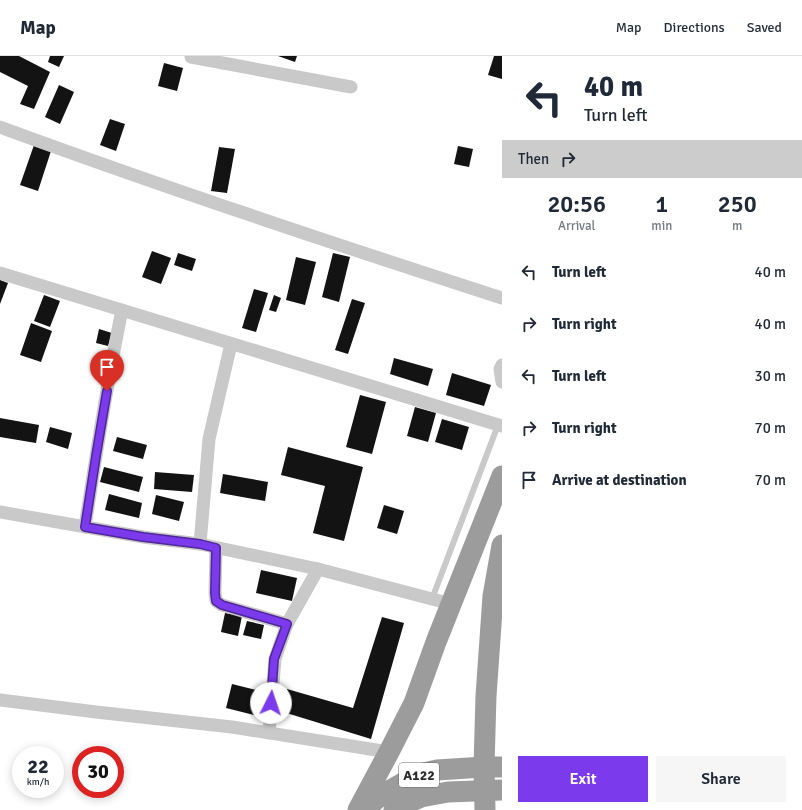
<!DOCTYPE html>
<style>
body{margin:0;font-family:Signika,sans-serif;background:#f6f6f7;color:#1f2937;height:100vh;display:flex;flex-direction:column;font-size:15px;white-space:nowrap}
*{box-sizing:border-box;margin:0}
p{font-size:13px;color:#747a83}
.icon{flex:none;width:22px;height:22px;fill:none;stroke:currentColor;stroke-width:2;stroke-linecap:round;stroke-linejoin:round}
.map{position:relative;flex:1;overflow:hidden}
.side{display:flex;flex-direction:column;background:#fff;width:300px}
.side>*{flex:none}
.guide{background:#fff;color:#1f2937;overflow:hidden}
.speed{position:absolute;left:12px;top:690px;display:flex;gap:8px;font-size:20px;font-weight:700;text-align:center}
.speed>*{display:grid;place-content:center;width:52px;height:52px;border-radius:50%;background:#fff;box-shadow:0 2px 10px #0003;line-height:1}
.speed small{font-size:10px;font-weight:400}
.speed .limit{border:6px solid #d22;background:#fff;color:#111}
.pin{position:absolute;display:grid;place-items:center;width:34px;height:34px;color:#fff;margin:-41px -17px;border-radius:50% 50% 50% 0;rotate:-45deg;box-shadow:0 0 4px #0007}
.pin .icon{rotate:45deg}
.me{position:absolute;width:44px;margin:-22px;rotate:4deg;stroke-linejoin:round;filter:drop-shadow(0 0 3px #0008)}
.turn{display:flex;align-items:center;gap:14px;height:84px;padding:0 16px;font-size:18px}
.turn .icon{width:52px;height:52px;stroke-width:2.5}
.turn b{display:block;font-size:28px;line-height:34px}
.then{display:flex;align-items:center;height:38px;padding:0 16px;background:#0003;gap:8px;font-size:15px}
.eta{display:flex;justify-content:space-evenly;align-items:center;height:68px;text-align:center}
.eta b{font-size:24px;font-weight:600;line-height:28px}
.cta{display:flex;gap:8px;margin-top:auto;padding:8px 16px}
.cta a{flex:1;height:46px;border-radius:0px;background:#7c3aed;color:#fff;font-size:16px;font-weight:600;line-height:46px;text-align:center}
.cta a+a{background:#f6f6f7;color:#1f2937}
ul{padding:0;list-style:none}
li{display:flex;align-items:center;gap:12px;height:52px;padding:0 16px}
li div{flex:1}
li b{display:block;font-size:15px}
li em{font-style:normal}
header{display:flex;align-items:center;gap:24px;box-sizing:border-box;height:56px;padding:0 20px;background:#fff;border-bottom:1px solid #e0e1e3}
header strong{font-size:19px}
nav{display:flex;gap:22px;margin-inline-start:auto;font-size:14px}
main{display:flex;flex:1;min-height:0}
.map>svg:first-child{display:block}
.building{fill:#131313}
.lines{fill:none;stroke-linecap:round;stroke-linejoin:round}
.service{stroke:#c9c9c9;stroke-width:6}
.minor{stroke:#c9c9c9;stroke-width:13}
.trunk{stroke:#9c9c9c;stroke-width:21}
.route-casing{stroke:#51269a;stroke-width:10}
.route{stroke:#7c3aed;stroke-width:7}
.labels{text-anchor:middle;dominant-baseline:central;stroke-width:4;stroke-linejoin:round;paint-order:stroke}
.shield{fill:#fff;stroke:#6b6b6b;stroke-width:1}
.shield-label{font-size:14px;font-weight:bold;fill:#2c2c2c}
</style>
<header>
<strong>Map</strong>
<nav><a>Map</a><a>Directions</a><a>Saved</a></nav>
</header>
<main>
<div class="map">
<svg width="502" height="754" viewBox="0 0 502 754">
<rect width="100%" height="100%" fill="#fff"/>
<!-- building -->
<g class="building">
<path d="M0 0H19L50 16 34 53 20 48 28 30 0 16Z"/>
<path d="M50 0H64L59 11 48 6Z"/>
<path d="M278 0H297L295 6Z"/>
<path d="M494 0H502V23L488 19Z"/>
<path d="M164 7 183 12 177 35 158 30Z"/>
<path d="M59 29 74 36 60 68 45 61Z"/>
<path d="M110 63 125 68 116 95 100 89Z"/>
<path d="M34 89 51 95 38 135 20 129Z"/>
<path d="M458 90 473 93 469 111 454 108Z"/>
<path d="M219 91 235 93 227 137 211 135Z"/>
<path d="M152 195 171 202 161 228 142 221Z"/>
<path d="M178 197 196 203 192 215 174 209Z"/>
<path d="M333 197 350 201 339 246 322 241Z"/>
<path d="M296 201 316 206 305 249 286 244Z"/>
<path d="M0 224 8 227 0 248Z"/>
<path d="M254 233 268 237 256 276 242 272Z"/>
<path d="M44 239 60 245 50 271 34 265Z"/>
<path d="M274 239 281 242 276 256 269 254Z"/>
<path d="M352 243 365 247 348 298 335 294Z"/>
<path d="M31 267 52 275 41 306 20 299Z"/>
<path d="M99 273 112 277 108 290 96 287Z"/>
<path d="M394 302 433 313 428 330 390 318Z"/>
<path d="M452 317 491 329 484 350 446 339Z"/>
<path d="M360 339 386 346 372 398 346 391Z"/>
<path d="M415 351 436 357 428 386 407 380Z"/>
<path d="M0 362 39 369 36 387 0 381Z"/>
<path d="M442 363 469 371 462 394 435 386Z"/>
<path d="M50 371 72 377 68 393 46 386Z"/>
<path d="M117 381 147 389 143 403 113 395Z"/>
<path d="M288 391 363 411 344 485 313 477 325 430 281 419Z"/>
<path d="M104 411 143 421 139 436 100 426Z"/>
<path d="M155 416 194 419 192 436 154 433Z"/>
<path d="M223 418 268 426 265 445 220 437Z"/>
<path d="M109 438 142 447 139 462 105 454Z"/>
<path d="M156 439 184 446 179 465 152 458Z"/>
<path d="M384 449 404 455 397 478 377 472Z"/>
<path d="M261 514 297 522 292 545 256 537Z"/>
<path d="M225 557 242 560 238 580 221 576Z"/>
<path d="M382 561 404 567 371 683 280 655 287 633 353 652Z"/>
<path d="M247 565 264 569 261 583 243 579Z"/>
<path d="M232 628 268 637 262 661 226 652Z"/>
</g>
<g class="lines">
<!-- service -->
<path class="service" d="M432 543 498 369"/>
<!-- minor -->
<g class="minor">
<path d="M191 1 351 31"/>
<path d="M0 71C166 132 334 188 502 242"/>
<path d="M0 217 502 370"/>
<path d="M502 309 500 313 502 326"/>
<path d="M0 456 143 481 200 488 318 513 451 548"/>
<path d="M85 471C96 399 107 326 122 254"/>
<path d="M200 488 209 383 231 288"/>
<path d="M216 492 215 537 216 545 222 549 287 568"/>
<path d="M0 644 96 656 232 671 389 696"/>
<path d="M269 677 275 603 287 568 318 513"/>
</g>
<!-- trunk -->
<g class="trunk">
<path d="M358 754 389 696 414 647 436 586 502 420"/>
<path d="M364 754 380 740 412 722 424 717 437 714 484 711H502"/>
<path d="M394 754 398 751 421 741 448 736 502 734"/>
<path d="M485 754 484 711 486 640 493 540 502 489"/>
</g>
</g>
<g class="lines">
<defs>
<path id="route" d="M107 335 97 394 85 471 143 481 200 488 216 492 215 537 216 545 222 549 287 568 274 603 271 647"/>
</defs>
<!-- route casing -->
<use href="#route" class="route-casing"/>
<!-- route -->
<use href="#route" class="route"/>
</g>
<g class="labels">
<!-- shield labels -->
<rect class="shield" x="399" y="707" width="40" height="24" rx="3"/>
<g class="shield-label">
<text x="419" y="719">A122</text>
</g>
</g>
</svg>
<div class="speed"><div>22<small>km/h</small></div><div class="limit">30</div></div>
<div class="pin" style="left:107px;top:335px;background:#d93025"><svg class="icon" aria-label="arrive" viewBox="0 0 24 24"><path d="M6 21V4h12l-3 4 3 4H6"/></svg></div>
<svg class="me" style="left:271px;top:647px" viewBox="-20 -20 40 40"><circle r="19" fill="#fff"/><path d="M0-13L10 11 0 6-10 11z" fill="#7c3aed"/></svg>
</div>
<section class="side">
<div class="guide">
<div class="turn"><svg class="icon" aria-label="left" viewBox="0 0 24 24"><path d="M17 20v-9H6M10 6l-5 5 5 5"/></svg><div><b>40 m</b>Turn left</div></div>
<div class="then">Then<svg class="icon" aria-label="right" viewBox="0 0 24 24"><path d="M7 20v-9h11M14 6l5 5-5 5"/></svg></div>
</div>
<div class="eta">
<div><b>20:56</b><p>Arrival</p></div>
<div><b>1</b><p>min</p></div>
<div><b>250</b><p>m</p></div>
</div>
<ul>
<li><svg class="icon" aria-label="left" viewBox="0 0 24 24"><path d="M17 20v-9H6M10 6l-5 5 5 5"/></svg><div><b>Turn left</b></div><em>40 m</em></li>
<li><svg class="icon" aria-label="right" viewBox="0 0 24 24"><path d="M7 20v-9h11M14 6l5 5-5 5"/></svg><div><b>Turn right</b></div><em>40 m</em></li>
<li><svg class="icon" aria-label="left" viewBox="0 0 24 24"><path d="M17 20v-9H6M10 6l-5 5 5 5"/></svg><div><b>Turn left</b></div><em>30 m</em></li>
<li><svg class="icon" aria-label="right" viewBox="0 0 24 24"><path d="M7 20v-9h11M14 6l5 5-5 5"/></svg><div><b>Turn right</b></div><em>70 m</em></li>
<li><svg class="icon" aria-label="arrive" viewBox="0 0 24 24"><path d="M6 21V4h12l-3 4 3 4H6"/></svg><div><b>Arrive at destination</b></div><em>70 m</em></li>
</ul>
<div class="cta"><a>Exit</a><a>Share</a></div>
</section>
</main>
